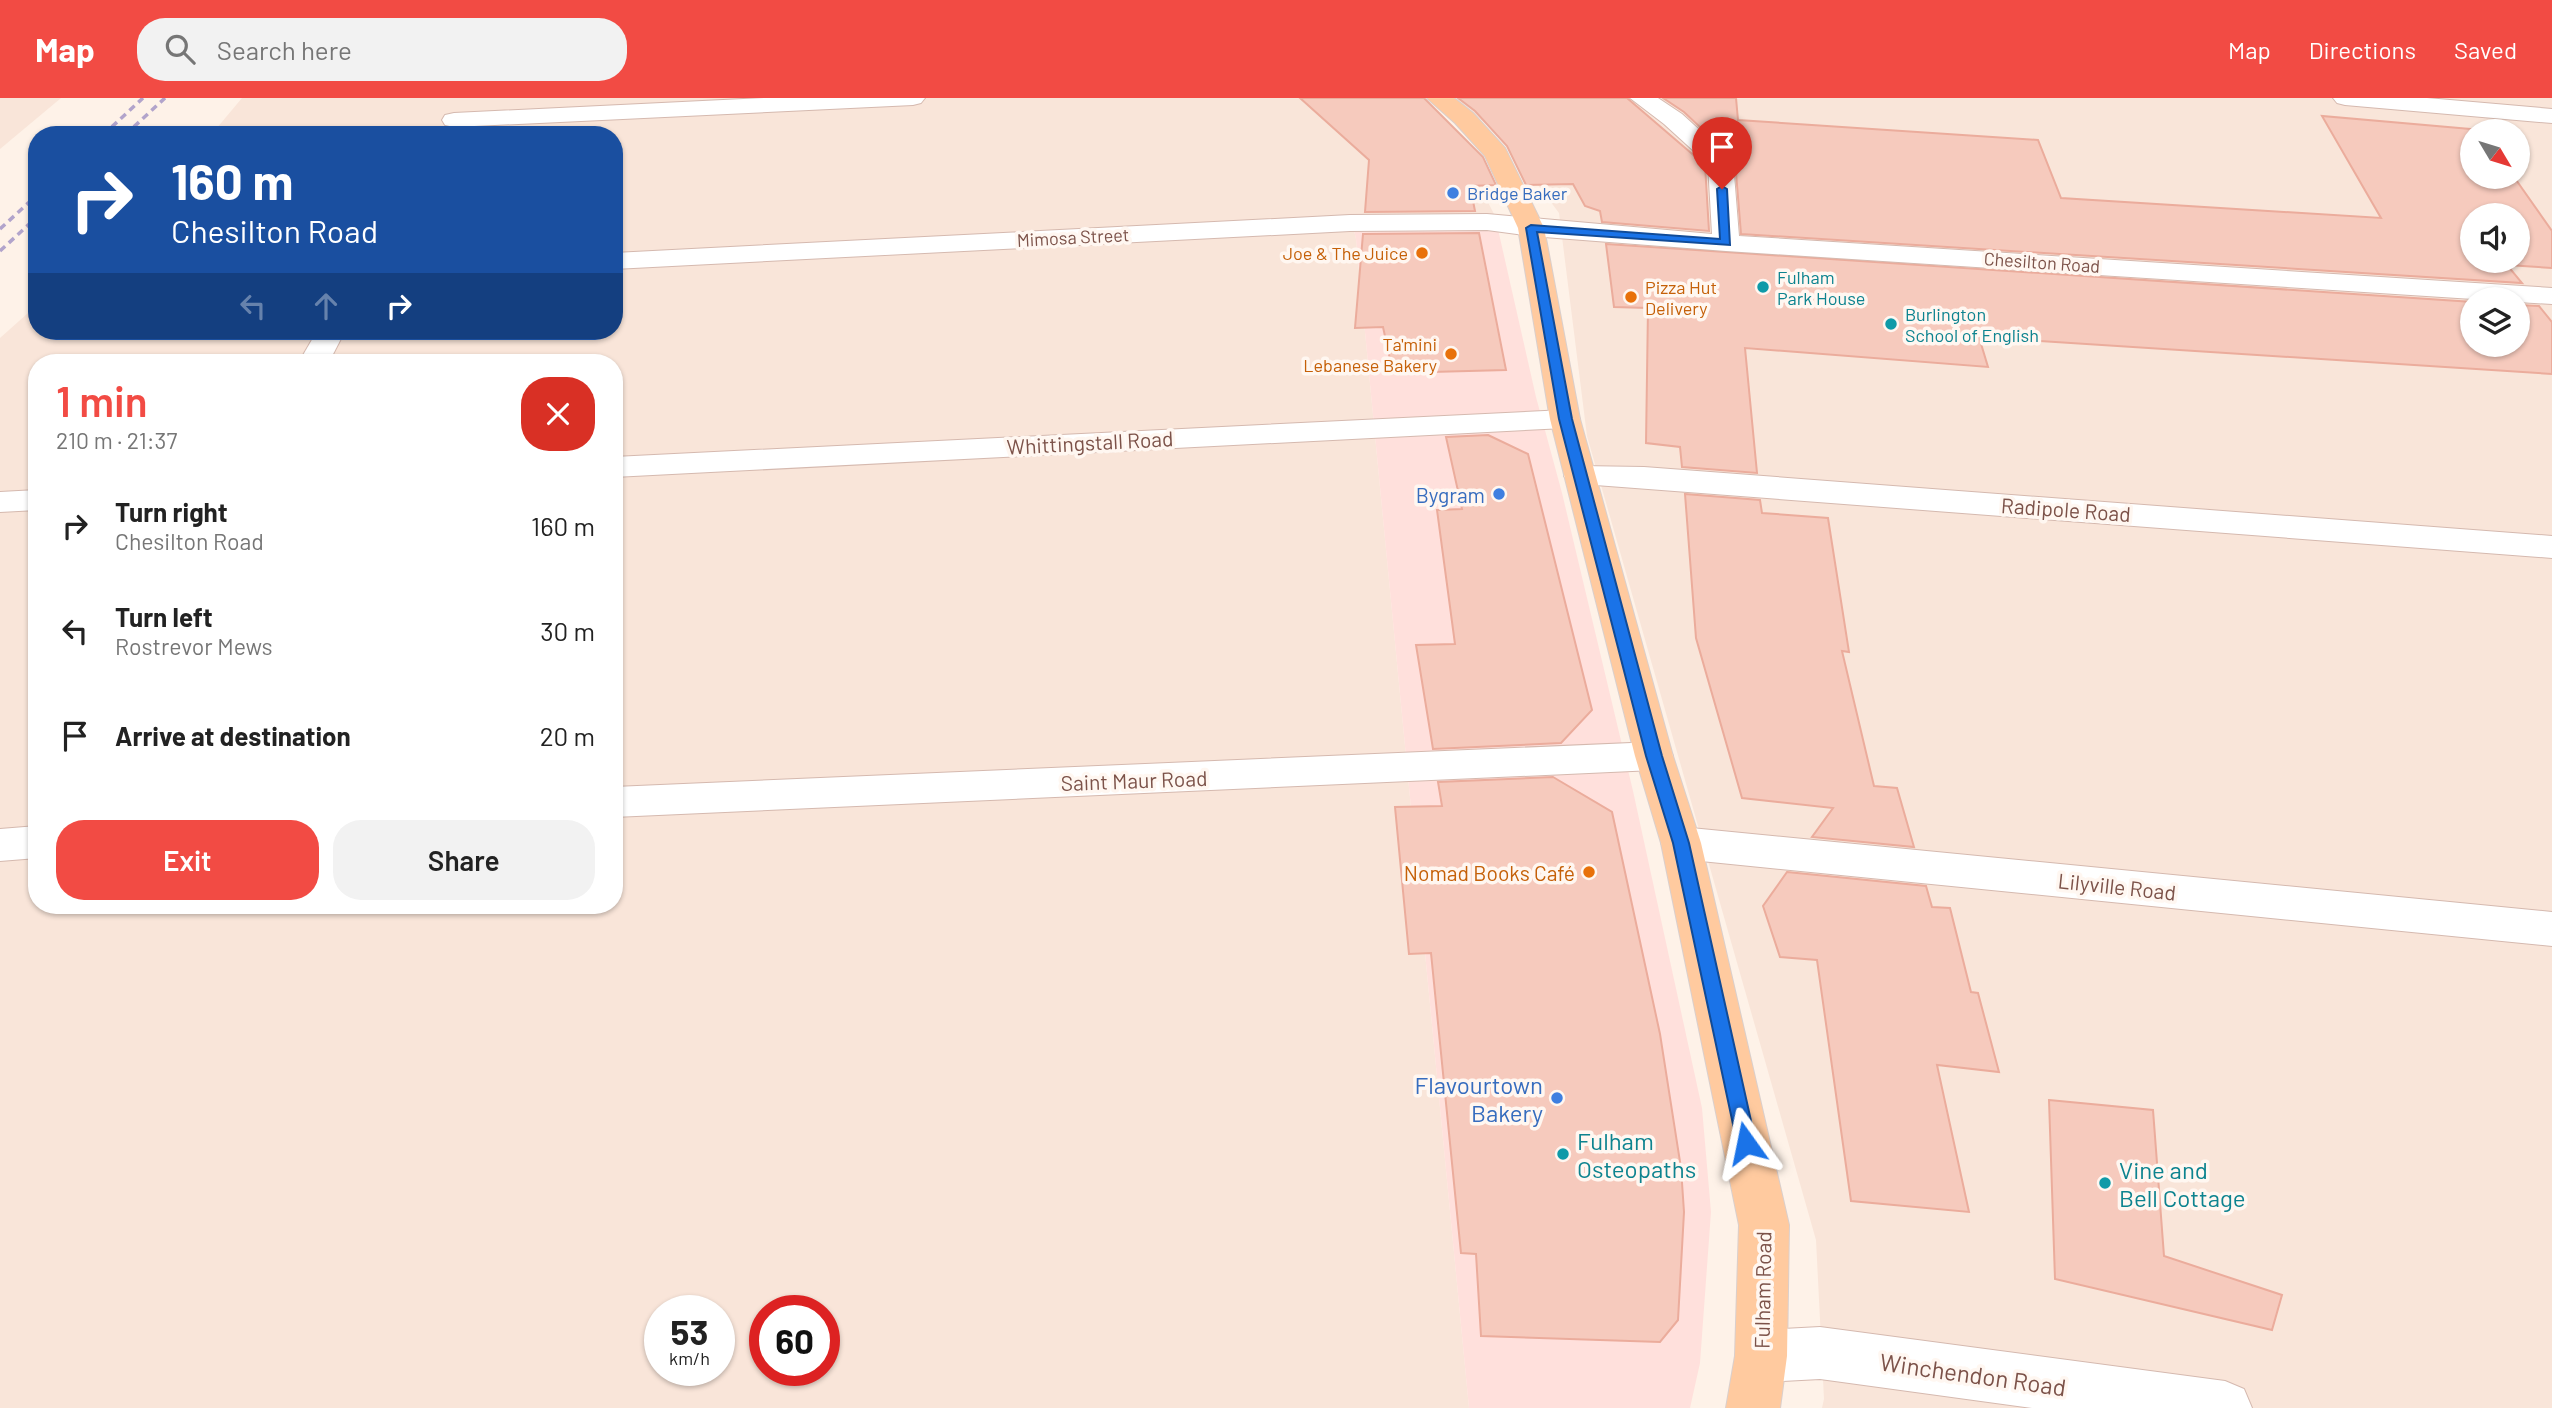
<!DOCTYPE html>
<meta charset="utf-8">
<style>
body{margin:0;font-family:Barlow,sans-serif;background:#f2f2f2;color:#222;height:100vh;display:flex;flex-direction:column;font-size:26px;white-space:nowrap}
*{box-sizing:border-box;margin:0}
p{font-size:23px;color:#767676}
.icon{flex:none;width:38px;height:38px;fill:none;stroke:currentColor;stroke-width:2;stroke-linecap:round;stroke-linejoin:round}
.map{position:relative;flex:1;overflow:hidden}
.sheet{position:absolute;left:28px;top:256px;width:595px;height:560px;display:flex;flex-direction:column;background:#fff;border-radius:28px;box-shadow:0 2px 5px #0004}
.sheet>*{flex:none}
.top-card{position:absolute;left:28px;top:28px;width:595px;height:214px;border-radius:28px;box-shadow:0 2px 5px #0004;background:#1a4fa0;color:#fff;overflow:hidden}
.needle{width:46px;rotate:128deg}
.controls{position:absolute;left:2460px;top:21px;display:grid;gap:14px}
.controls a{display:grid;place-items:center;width:70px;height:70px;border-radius:50%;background:#fff;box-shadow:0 2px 5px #0004;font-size:35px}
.speed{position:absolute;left:644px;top:1197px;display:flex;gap:14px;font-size:35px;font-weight:700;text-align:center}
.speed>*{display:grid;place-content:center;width:91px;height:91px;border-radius:50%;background:#fff;box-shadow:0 2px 5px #0004;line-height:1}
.speed small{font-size:18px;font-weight:400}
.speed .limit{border:10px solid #d22;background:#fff;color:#111}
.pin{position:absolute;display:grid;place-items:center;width:60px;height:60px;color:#fff;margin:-72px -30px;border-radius:50% 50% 50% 0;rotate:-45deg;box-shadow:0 0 7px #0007}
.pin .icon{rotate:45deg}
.me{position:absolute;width:77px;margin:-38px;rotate:348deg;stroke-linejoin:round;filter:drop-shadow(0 0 5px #0008)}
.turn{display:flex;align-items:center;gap:24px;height:147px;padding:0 28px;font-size:32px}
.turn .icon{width:91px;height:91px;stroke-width:2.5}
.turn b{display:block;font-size:49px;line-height:60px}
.lanes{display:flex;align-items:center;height:66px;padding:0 28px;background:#0003;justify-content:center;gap:35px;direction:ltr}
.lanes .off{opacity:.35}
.round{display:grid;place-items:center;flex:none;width:74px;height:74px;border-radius:28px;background:#f2f2f2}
.summary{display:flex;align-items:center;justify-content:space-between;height:119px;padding:0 28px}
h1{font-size:42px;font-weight:600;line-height:52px;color:#f24b44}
.primary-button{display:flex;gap:14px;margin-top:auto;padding:14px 28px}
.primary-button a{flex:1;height:80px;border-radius:28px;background:#f24b44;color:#fff;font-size:28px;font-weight:600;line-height:80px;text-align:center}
.primary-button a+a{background:#f2f2f2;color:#222}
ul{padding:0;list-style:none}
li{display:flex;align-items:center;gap:21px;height:105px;padding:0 28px}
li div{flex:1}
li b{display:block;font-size:26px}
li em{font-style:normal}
header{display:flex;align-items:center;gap:42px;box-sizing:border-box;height:98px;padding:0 35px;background:#f24b44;color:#fff}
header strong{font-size:33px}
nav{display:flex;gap:38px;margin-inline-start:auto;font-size:24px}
.search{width:490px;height:63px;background:#f2f2f2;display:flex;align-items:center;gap:18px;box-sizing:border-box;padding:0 24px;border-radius:28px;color:#767676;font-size:26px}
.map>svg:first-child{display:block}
.residential{fill:#f9e5d9;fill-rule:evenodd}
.commercial{fill:#ffe0dc}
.building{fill:#f6cabd;stroke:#ebac9c;stroke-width:2;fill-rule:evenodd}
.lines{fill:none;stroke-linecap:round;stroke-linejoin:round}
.street-casing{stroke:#d5b9af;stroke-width:2}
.primary-casing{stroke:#dacfcc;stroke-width:2}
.street{fill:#fff;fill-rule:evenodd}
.primary{fill:#ffca9f;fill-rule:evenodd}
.rail{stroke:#b2a4cb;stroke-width:3.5;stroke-dasharray:7 5;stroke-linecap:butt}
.route{fill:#1a73e8;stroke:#114b97;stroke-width:2}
.shop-dot{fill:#3f7fe0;stroke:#fff7f1;stroke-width:2.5}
.food-dot{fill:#e8710a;stroke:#fff7f1;stroke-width:2.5}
.culture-dot{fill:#0f9aa8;stroke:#fff7f1;stroke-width:2.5}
.labels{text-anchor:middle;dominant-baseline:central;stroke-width:7;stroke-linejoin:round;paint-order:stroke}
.far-shop-label{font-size:18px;fill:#366cbe;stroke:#fff7f1;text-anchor:start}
.far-street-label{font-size:18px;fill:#7c5249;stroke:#fff7f1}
.far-food-label{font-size:18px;fill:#c56008;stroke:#fff7f1;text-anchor:end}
.far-culture-label{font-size:18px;fill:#0d838f;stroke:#fff7f1;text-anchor:start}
.street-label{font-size:21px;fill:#7c5249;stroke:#fff7f1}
.shop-label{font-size:21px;fill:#366cbe;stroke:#fff7f1;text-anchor:end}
.food-label{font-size:21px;fill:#c56008;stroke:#fff7f1;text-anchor:end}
.near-shop-label{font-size:24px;fill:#366cbe;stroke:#fff7f1;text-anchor:end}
.near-culture-label{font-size:24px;fill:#0d838f;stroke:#fff7f1;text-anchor:start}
.near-street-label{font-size:24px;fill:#7c5249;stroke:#fff7f1}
</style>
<header>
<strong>Map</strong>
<div class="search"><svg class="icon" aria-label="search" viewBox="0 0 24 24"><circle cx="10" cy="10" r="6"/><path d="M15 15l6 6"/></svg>Search here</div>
<nav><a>Map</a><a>Directions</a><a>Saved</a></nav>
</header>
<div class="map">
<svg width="2552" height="1310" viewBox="0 0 2552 1310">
<rect width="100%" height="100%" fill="#fef2e8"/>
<!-- residential -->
<g class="residential">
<path d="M0 0H61L0 51Z"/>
<path d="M242 0H1407L1468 65 1495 118 1350 116 1356 141 1469 1310H0V240L37 207V233H614V37H211ZM37 264H614V807H37ZM660 1213H719V1272H660ZM765 1213H824V1272H765Z"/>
<path d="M1451 0H2552V1310H1822L1824 1301 1816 1142 1587 338 1559 115 1499 35ZM2473 33H2518V79H2473ZM2473 117H2518V163H2473ZM2473 201H2518V247H2473Z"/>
</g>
<!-- commercial -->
<path class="commercial" d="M1350 116 1495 118 1536 299 1562 395 1633 693 1702 1010 1711 1114 1700 1265 1690 1310H1469L1356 141Z"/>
<!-- building -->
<g class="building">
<path d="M1300 0H1424L1483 59 1496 87 1470 88 1475 113 1365 114 1369 62Z"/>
<path d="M1458 0H1627L1705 67 1709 133 1602 124 1600 113 1585 108 1573 86 1526 87 1507 48 1475 13Z"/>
<path d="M1663 0H1736L1738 22 2038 42 2061 100 2381 120 2322 18 2482 32 2473 33V79H2514L2552 133V170L2507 167 2522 185 1741 136 1735 62 1684 14ZM2473 117H2518V163H2473Z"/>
<path d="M1479 135 1506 272 1393 275 1383 229 1355 230 1363 136Z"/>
<path d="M1606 146 2473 204V247H2518V207L2539 208 2552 224V276L1979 239 1988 269 1745 250 1757 375 1682 369 1680 349 1646 345 1648 210 1614 209Z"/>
<path d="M1488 337 1528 356 1592 612 1561 645 1433 651 1416 547 1455 546 1437 412 1462 411 1446 339Z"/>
<path d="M1685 396 1760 402 1762 415 1828 420 1849 554 1842 553 1874 688 1897 690 1914 749 1812 739 1833 710 1742 700 1696 540Z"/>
<path d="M1553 679 1612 714 1660 936 1681 1070 1684 1114 1678 1222 1660 1244 1481 1238 1476 1156 1461 1155 1431 855 1409 856 1395 709 1442 708 1438 684Z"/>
<path d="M1787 774 1926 788 1932 809 1950 810 1971 894 1978 895 1999 974 1937 967 1969 1114 1851 1103 1817 862 1780 859 1763 808Z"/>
<path d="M2049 1002 2153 1012 2164 1158 2282 1197 2272 1232 2055 1181Z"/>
</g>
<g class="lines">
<defs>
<g id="street">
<path d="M764 0H925L921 5 913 7 454 29 445 27 442 22 445 17 454 15Z"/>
<path d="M1630 0H1658L1682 16 1729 59 1733 64 1739 138 2552 190V206L2518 204V201H2473L1726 153 1531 138 1487 132 1350 133 614 171V155L1350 117 1487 116 1712 136 1708 66 1664 26Z"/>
<path d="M2333 0H2427L2552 11V25L2345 7 2337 5Z"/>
<path d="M317 233H345L329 264H299Z"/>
<path d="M1565 312 1576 314 1580 321 1576 328 1565 330 614 379V359Z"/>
<path d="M1580 368 1644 369 2552 438V460L1569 385 1564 378 1569 371Z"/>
<path d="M37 392V412L0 414V394Z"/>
<path d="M1654 644 1668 648 1673 658 1668 668 1654 672 614 719V689Z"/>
<path d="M37 728V760L0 763V731Z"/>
<path d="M1681 729 2552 814V848L1681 761 1667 756 1661 745 1667 734Z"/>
<path d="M1820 1229 2225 1283 2244 1291 2252 1310H2032L1820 1281 1761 1284 1743 1276 1735 1258 1743 1240 1761 1232Z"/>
</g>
<path id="primary" d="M1427 0H1454L1473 15 1505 50 1544 130 1580 321 1673 658 1701 745 1789 1127 1787 1258 1780 1310H1726L1735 1258 1739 1127 1661 745 1635 658 1550 321 1518 130 1485 58 1455 25Z"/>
</defs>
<!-- street casing -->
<use href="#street" class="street-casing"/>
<!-- primary casing -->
<use href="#primary" class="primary-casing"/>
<!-- street -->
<use href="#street" class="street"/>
<!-- primary -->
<use href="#primary" class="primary"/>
<!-- rail -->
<g class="rail">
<path d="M103 37 143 0"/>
<path d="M125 37 165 0"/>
<path d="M0 131 37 97"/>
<path d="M0 153 37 119"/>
</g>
</g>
<!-- route -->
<path class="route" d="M1722 88 1727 91 1730 147 1537 134 1572 321 1662 658 1689 745 1756 1045 1753 1051 1746 1054 1739 1051 1737 1045 1673 745 1646 658 1559 321 1526 130 1531 127 1720 141 1717 91Z"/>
<!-- markers -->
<g class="shop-dot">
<circle cx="1453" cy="95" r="7"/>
<circle cx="1499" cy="396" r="7"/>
<circle cx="1557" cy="1000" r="7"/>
</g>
<g class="food-dot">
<circle cx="1422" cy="155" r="7"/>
<circle cx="1631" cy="199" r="7"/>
<circle cx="1451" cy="256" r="7"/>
<circle cx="1589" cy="774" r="7"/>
</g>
<g class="culture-dot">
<circle cx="1763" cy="189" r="7"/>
<circle cx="1891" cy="226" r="7"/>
<circle cx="1563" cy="1056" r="7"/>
<circle cx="2105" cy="1085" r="7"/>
</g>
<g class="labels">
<!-- far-shop labels -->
<g class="far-shop-label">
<text x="1467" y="95">Bridge Baker</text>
</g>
<!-- far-street labels -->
<g class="far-street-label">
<text transform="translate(1073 139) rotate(-3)">Mimosa Street</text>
<text transform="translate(2042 164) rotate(4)">Chesilton Road</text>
</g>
<!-- far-food labels -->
<g class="far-food-label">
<text x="1408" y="155">Joe &amp; The Juice</text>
<text x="1645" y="189" text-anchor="start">Pizza Hut<tspan x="1645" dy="21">Delivery</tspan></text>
<text x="1437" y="246">Ta'mini<tspan x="1437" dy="21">Lebanese Bakery</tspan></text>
</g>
<!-- far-culture labels -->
<g class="far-culture-label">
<text x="1777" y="179">Fulham<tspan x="1777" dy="21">Park House</tspan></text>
<text x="1905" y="216">Burlington<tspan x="1905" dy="21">School of English</tspan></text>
</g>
<!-- street labels -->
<g class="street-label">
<text transform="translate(1090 344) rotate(-3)">Whittingstall Road</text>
<text transform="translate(2066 411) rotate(4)">Radipole Road</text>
<text transform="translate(1134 682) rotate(-2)">Saint Maur Road</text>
<text transform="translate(2117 788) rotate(6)">Lilyville Road</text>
<text transform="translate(1762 1192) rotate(-89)">Fulham Road</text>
</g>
<!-- shop labels -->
<g class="shop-label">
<text x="1485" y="396">Bygram</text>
</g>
<!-- food labels -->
<g class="food-label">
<text x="1575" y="774">Nomad Books Café</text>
</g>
<!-- near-shop labels -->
<g class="near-shop-label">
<text x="1543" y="986">Flavourtown<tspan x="1543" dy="28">Bakery</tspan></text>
</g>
<!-- near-culture labels -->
<g class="near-culture-label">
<text x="1577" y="1042">Fulham<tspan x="1577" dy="28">Osteopaths</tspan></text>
<text x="2119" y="1071">Vine and<tspan x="2119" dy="28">Bell Cottage</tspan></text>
</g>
<!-- near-street labels -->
<g class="near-street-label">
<text transform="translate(1973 1276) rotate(8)">Winchendon Road</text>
</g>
</g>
</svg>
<div class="controls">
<a><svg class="needle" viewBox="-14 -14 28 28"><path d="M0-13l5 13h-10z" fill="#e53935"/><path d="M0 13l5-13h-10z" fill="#767676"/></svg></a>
<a><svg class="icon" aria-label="sound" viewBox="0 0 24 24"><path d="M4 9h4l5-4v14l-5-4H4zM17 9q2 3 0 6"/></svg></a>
<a><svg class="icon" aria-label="layers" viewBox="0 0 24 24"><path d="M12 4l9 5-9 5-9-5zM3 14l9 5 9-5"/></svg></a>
</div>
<div class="speed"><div>53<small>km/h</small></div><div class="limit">60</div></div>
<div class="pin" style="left:1722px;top:91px;background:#d93025"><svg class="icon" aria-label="arrive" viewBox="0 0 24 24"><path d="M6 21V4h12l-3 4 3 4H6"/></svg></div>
<svg class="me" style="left:1746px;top:1045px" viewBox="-20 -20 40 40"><path d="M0-17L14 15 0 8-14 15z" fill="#1a73e8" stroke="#fff" stroke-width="4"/></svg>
<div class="top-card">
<div class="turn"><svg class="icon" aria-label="right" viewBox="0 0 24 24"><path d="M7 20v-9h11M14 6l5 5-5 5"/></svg><div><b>160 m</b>Chesilton Road</div></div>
<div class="lanes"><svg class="icon off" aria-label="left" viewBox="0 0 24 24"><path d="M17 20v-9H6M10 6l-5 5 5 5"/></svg><svg class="icon off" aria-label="ahead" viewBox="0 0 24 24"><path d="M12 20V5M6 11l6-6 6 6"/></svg><svg class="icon" aria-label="right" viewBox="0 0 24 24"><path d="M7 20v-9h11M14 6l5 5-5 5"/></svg></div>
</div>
<section class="sheet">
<div class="summary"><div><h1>1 min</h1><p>210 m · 21:37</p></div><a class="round" style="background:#d93025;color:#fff"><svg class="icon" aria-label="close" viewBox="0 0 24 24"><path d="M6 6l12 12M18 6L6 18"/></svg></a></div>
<ul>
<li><svg class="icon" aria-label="right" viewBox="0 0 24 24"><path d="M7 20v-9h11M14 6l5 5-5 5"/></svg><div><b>Turn right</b><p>Chesilton Road</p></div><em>160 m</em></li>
<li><svg class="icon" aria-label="left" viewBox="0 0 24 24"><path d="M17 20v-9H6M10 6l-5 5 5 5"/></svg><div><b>Turn left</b><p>Rostrevor Mews</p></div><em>30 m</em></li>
<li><svg class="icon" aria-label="arrive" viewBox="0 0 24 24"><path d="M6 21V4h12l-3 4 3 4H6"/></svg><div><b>Arrive at destination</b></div><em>20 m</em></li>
</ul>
<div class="primary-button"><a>Exit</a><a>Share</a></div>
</section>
</div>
